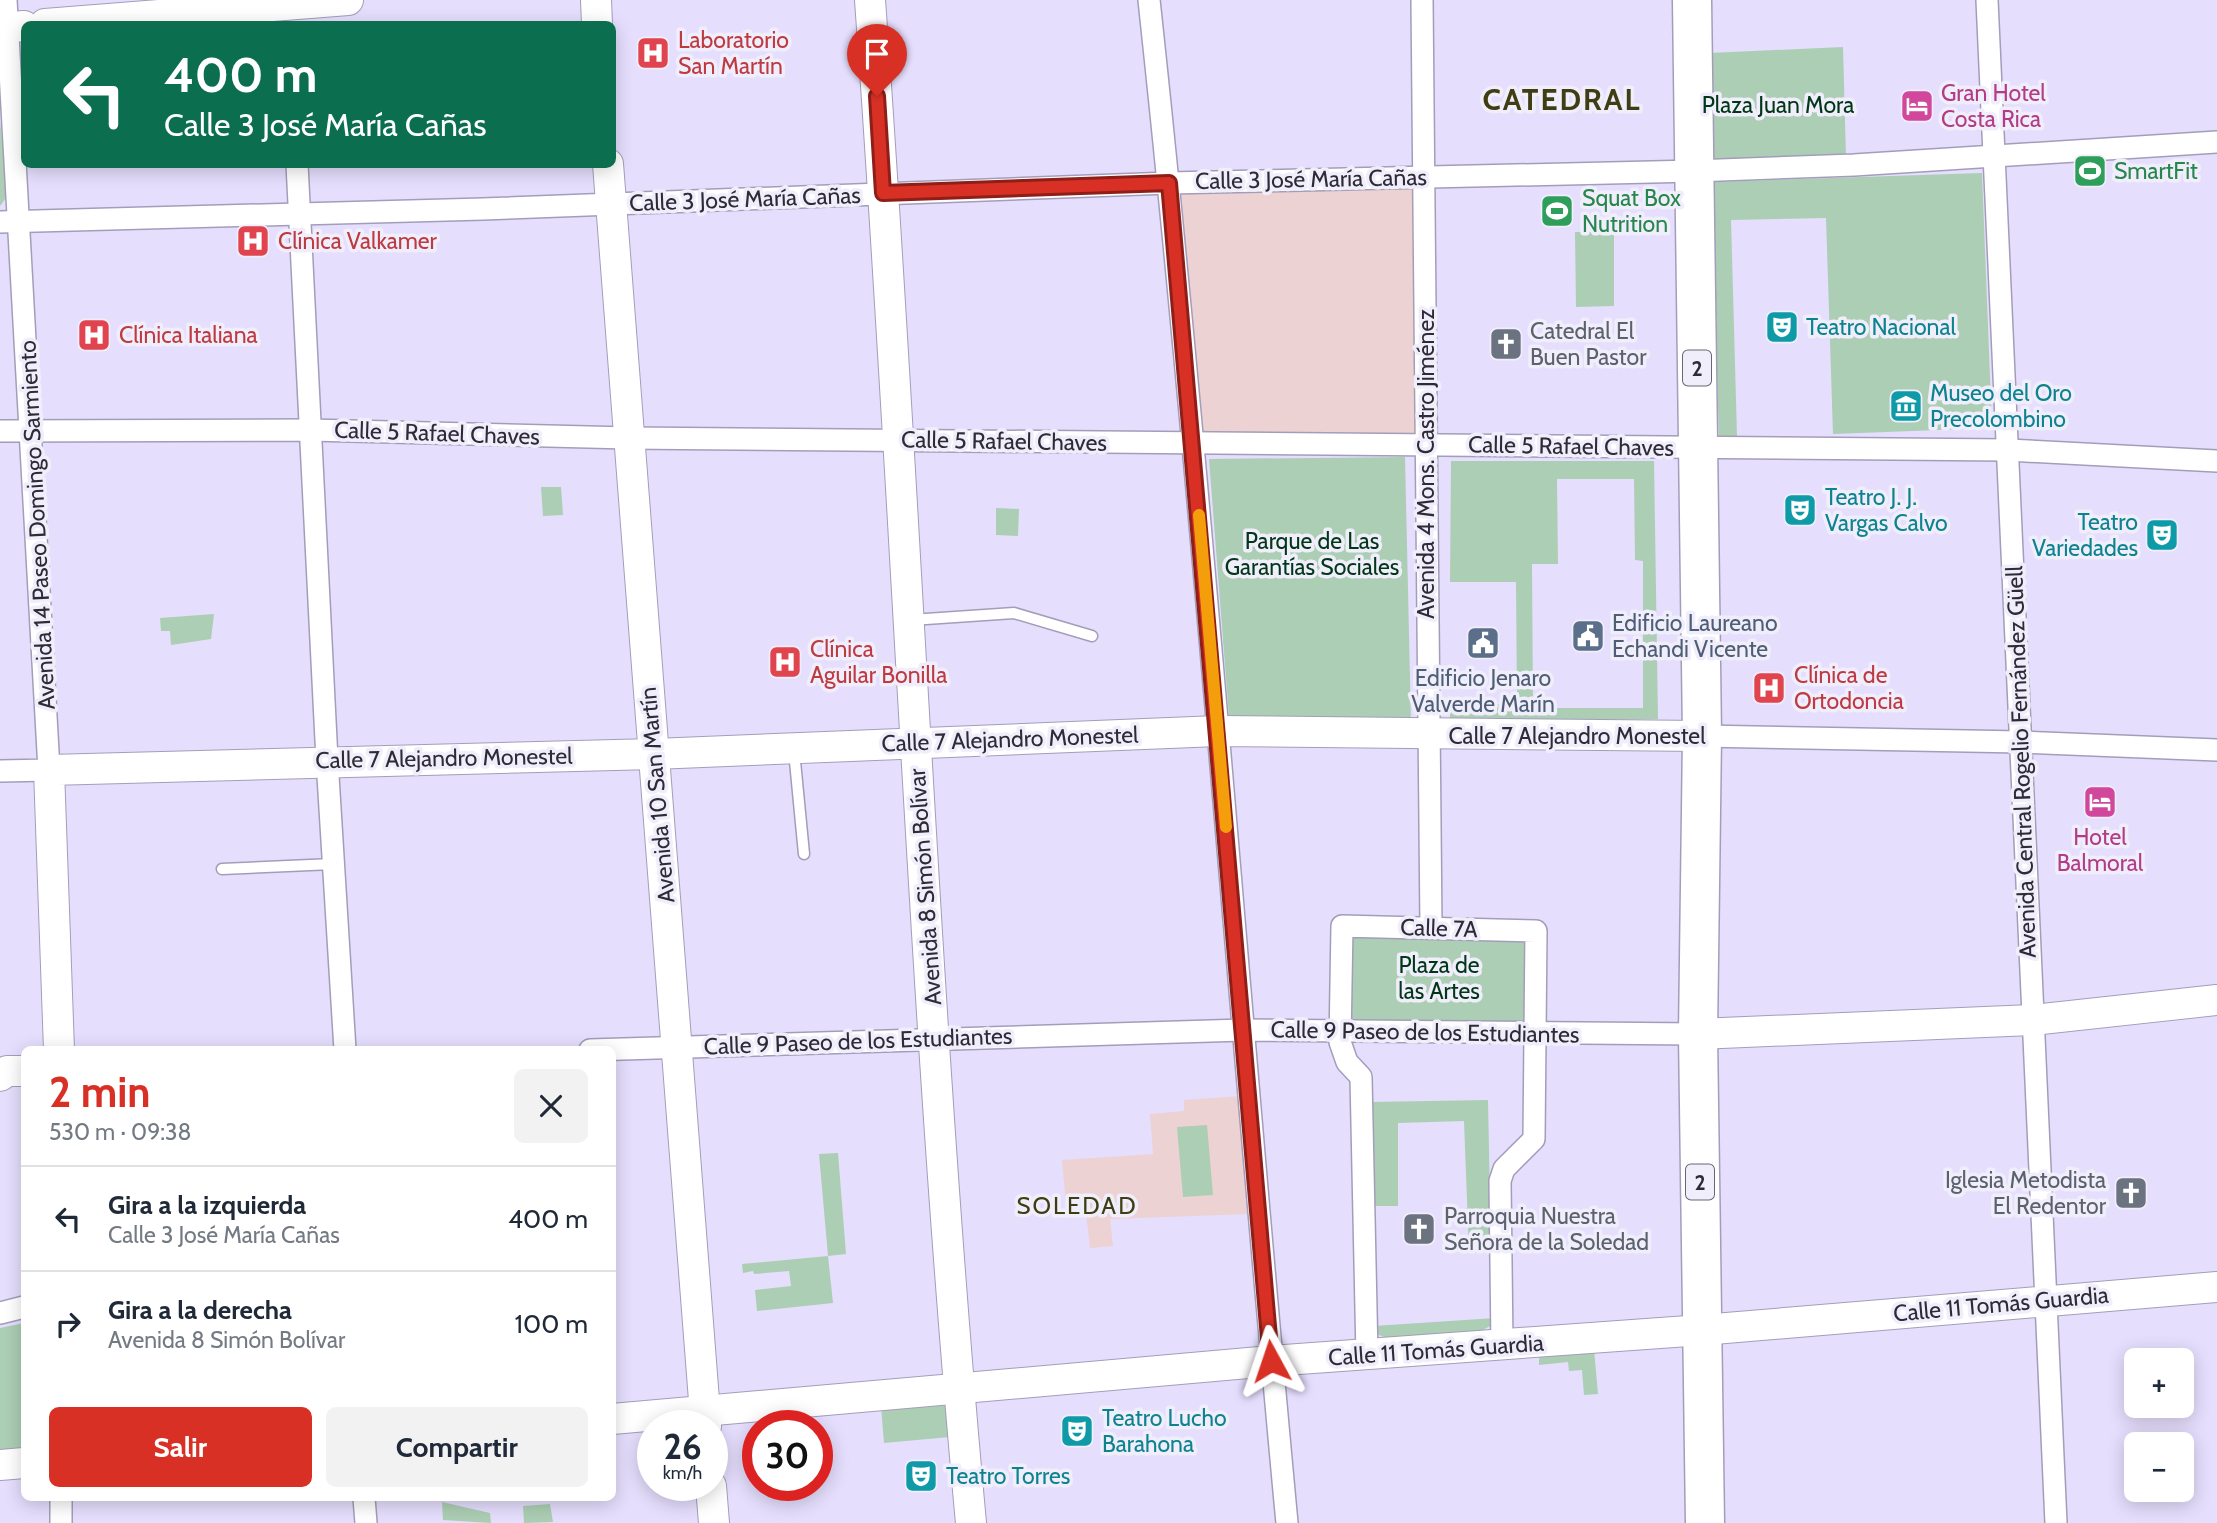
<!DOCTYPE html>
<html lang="es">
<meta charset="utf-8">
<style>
body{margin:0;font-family:Cabin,sans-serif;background:#f2f2f3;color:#1f2937;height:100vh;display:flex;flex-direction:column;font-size:26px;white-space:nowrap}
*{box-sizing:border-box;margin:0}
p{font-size:23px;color:#747a83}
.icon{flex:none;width:38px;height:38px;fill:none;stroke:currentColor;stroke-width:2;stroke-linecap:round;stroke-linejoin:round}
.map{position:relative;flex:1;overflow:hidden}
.panel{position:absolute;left:21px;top:1046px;width:595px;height:455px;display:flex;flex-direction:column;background:#fff;border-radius:10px;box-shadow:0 4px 18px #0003}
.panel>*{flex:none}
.guide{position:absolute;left:21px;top:21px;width:595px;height:147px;border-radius:10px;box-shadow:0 4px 18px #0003;background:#0b6e4f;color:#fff;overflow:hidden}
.controls{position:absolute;left:2124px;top:1348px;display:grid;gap:14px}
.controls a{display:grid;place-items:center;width:70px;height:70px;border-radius:10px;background:#fff;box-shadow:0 4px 18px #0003;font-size:35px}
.speed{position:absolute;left:637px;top:1410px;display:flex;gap:14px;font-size:35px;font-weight:700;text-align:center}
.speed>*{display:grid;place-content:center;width:91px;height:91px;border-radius:50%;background:#fff;box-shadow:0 4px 18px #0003;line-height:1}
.speed small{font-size:18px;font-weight:400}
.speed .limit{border:10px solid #d22;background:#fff;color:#111}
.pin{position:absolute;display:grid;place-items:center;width:60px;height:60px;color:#fff;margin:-72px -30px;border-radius:50% 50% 50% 0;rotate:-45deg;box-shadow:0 0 7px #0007}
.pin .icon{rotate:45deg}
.me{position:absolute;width:77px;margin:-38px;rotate:355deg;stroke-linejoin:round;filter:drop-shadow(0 0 5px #0008)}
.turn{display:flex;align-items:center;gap:24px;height:147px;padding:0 28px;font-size:32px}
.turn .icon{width:91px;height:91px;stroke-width:2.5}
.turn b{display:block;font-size:49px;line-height:60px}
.round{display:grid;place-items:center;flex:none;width:74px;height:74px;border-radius:10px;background:#f2f2f3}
.overview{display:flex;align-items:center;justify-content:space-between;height:119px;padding:0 28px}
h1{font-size:42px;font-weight:700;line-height:52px;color:#d93025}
.action{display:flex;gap:14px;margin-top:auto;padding:14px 28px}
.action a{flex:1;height:80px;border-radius:10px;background:#d93025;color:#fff;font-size:28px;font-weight:700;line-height:80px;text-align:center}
.action a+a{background:#f2f2f3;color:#1f2937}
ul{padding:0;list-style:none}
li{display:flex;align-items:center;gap:21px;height:105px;padding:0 28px;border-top:2px solid #e0e1e3}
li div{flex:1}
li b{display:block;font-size:26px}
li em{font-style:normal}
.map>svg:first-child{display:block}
.education{fill:#ecd2d2}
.green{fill:#acceb4;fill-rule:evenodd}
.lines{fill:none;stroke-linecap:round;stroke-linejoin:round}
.lane-casing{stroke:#a49dba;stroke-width:13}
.street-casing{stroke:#a49dba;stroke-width:24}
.secondary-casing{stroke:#a49dba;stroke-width:32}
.highway-casing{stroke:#a49dba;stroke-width:41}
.lane{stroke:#fff;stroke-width:10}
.street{stroke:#fff;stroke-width:21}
.secondary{stroke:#fff;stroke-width:30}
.highway{stroke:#fff;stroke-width:38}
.route-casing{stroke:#8d1f18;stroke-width:18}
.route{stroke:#d93025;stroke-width:12}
.slow{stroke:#f59e0b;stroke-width:12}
.labels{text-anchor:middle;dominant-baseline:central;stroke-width:7;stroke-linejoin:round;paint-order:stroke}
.shield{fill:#f1eefb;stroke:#686672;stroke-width:2}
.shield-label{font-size:21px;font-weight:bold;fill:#2e2b37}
.health-label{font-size:23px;fill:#be3a42;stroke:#f1eefb;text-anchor:start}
.hotel-label{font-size:23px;fill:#b23c85;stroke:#f1eefb;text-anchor:start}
.park-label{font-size:23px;fill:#003717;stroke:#f1eefb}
.leisure-label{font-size:23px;fill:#27864d;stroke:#f1eefb;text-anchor:start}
.street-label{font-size:23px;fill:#2e2b37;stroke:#f1eefb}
.culture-label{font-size:23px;fill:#0d838f;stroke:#f1eefb;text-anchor:start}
.worship-label{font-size:23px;fill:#5b616d;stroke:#f1eefb;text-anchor:start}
.service-label{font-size:23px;fill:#4e5e75;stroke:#f1eefb;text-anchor:start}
.neighbourhood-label{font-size:24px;letter-spacing:2px;fill:#3f3d14;stroke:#f1eefb}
.district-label{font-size:30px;font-weight:bold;letter-spacing:2px;fill:#3f3d14;stroke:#f1eefb}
</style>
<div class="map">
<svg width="2217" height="1523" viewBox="0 0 2217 1523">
<rect width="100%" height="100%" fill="#e5defd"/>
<!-- education -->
<g class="education">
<path d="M1413 183 1415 433 1198 434 1180 189Z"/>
<path d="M1241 1096 1249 1214 1110 1219 1113 1246 1090 1248 1086 1213 1067 1215 1062 1160 1153 1154 1150 1114 1184 1111V1100Z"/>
</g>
<!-- green -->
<g class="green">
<path d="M1843 47 1846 158 1710 164 1709 53Z"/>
<path d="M0 121 8 195 0 206Z"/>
<path d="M1982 173 1992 428 1833 434 1826 218 1731 220 1737 436 1719 437 1711 182Z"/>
<path d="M1575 232H1614V306L1576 307Z"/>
<path d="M1405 457 1411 723 1229 717 1209 459Z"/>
<path d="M1451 461H1654L1658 719 1450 721V705L1517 704 1516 582H1450ZM1557 479H1634L1635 560 1643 561V708H1533L1532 564H1558Z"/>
<path d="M541 487H561L563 515 543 516Z"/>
<path d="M996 508 1019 509 1018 536 996 535Z"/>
<path d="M214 614 211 639 171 645 170 631H161L160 618Z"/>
<path d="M1350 931 1530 936 1528 1026 1348 1020Z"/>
<path d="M1488 1100 1491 1253H1469L1464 1121 1398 1123V1206H1370L1371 1102Z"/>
<path d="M1207 1125 1213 1195 1183 1197 1177 1127Z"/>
<path d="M838 1153 846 1254 828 1256 833 1303 757 1311 755 1290 791 1286 789 1271 754 1274 753 1271 743 1273 742 1264 828 1256 819 1154Z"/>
<path d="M1495 1318 1492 1325 1481 1331 1386 1338 1377 1334 1374 1326Z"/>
<path d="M24 1323V1454L8 1456 0 1449V1328Z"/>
<path d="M1594 1349 1598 1394 1584 1395 1582 1370 1569 1371 1568 1362 1539 1365V1353Z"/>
<path d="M945 1402 950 1437 884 1443 881 1406Z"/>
<path d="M442 1502 490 1513 491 1523 443 1520Z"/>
<path d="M550 1504 553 1522 524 1523 523 1506Z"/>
</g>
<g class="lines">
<defs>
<g id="lane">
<path d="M911 620 1014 613 1092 636"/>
<path d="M794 751 804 854"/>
<path d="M222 869 333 864"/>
</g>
<g id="street">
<path d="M1149 0C1204 507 1239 1016 1287 1523"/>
<path d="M1422 0 1431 928"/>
<path d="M1987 0 2056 1523"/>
<path d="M297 164 327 760 345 1050"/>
<path d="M0 222 483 209 1169 183 1694 171 1854 165 2217 142"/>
<path d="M0 431 310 430 628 438 2008 450 2217 461"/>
<path d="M1702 736 2021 742 2217 750"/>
<path d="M0 771 49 770 6 0"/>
<path d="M590 1050 1243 1030 1698 1034"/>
<path d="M0 1313 24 1307"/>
<path d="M1367 1356 1361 1077 1347 1062 1340 1042 1342 926 1536 931 1534 1139 1504 1169 1500 1181 1502 1345"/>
<path d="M61 1498V1523"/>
<path d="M364 1498 366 1523"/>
</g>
<g id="secondary">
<path d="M596 0 597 24"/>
<path d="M870 0C907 507 924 1016 971 1523"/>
<path d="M45 24 348 0"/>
<path d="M0 28 24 26"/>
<path d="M608 164 706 1426"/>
<path d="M1698 1034 2032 1020 2217 1000"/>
<path d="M59 1050 49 770 654 754 1218 731 1702 736"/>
<path d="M0 1076 7 1071H24"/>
<path d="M612 1419 1271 1361 1702 1330 2217 1287"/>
<path d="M0 1465 24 1463"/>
<path d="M711 1486 714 1523"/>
</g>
<path id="highway" d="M1692 0 1702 736 1698 1034 1705 1523"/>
</defs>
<!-- lane casing -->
<use href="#lane" class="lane-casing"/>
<!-- street casing -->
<use href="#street" class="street-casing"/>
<!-- secondary casing -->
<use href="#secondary" class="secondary-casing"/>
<!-- highway casing -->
<use href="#highway" class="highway-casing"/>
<!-- lane -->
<use href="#lane" class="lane"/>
<!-- street -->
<use href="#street" class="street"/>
<!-- secondary -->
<use href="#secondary" class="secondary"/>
<!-- highway -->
<use href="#highway" class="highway"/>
</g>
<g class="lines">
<defs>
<path id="route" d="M877 96 883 193 1169 183 1271 1361"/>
</defs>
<!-- route casing -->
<use href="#route" class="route-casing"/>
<!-- route -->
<use href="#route" class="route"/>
<!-- slow -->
<path class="slow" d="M1199 515 1226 827"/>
</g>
<!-- icons -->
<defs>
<symbol id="hospital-square" viewBox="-11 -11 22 22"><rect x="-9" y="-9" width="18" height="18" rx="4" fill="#e0444e" stroke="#f1eefb"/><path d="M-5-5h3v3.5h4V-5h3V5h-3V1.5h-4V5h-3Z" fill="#fff"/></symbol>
<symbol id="hotel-square" viewBox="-11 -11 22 22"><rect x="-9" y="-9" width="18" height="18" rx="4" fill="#d1479c" stroke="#f1eefb"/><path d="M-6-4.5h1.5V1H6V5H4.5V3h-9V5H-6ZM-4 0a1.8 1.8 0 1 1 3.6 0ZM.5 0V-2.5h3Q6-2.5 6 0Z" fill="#fff"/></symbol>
<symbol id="stadium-square" viewBox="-11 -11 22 22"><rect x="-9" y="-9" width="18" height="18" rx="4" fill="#2e9e5b" stroke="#f1eefb"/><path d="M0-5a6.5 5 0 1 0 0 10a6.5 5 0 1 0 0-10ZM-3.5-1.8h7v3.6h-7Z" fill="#fff"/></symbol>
<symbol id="theatre-square" viewBox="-11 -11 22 22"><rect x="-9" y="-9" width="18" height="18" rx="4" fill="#0f9aa8" stroke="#f1eefb"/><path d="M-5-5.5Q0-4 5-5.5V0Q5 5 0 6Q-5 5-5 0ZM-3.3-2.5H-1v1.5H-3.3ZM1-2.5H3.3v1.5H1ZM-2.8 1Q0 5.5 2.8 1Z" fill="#fff"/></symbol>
<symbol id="church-square" viewBox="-11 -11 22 22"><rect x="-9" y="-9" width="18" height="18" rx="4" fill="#6b7280" stroke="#f1eefb"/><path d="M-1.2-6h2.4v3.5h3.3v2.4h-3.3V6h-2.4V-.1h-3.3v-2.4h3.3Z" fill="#fff"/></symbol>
<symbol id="museum-square" viewBox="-11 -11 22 22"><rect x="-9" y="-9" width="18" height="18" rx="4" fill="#0f9aa8" stroke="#f1eefb"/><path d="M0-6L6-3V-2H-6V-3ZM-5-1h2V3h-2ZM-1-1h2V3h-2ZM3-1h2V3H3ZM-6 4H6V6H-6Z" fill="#fff"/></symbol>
<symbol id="civic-square" viewBox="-11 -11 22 22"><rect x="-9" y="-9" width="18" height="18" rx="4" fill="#5c6f8a" stroke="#f1eefb"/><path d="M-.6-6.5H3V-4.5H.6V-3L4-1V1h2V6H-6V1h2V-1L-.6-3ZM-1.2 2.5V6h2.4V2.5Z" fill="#fff"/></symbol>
</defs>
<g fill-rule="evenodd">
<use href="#hospital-square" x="634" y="34" width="38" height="38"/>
<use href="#hotel-square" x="1898" y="87" width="38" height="38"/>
<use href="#stadium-square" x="2071" y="152" width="38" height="38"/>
<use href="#stadium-square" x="1538" y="192" width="38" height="38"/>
<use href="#hospital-square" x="234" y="222" width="38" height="38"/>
<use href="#theatre-square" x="1763" y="308" width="38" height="38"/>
<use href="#hospital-square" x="75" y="316" width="38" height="38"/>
<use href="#church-square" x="1487" y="325" width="38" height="38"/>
<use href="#museum-square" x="1887" y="387" width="38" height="38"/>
<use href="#theatre-square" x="1781" y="491" width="38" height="38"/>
<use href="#theatre-square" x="2143" y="516" width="38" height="38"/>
<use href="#civic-square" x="1569" y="617" width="38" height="38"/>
<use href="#civic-square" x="1464" y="624" width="38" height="38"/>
<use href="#hospital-square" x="766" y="643" width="38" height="38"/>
<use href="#hospital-square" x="1750" y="669" width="38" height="38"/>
<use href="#hotel-square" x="2081" y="783" width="38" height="38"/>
<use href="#church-square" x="2112" y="1174" width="38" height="38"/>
<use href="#church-square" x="1400" y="1210" width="38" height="38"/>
<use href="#theatre-square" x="1058" y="1412" width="38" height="38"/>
<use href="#theatre-square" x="902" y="1457" width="38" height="38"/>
</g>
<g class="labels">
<!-- shield labels -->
<g class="shield">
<rect x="1683" y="350.5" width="28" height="35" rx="5"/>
<rect x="1686" y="1164.5" width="28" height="35" rx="5"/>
</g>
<g class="shield-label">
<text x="1697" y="368">2</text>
<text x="1700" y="1182">2</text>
</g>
<!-- health labels -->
<g class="health-label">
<text x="678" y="40">Laboratorio<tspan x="678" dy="26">San Martín</tspan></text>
<text x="278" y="241">Clínica Valkamer</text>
<text x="119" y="335">Clínica Italiana</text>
<text x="810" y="649">Clínica<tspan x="810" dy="26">Aguilar Bonilla</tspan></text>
<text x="1794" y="675">Clínica de<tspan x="1794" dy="26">Ortodoncia</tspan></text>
</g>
<!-- hotel labels -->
<g class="hotel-label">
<text x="1941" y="93">Gran Hotel<tspan x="1941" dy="26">Costa Rica</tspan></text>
<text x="2100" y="837" text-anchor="middle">Hotel<tspan x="2100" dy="26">Balmoral</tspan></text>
</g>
<!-- park labels -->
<g class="park-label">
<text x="1778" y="105">Plaza Juan Mora</text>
<text x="1312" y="541">Parque de Las<tspan x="1312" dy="26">Garantías Sociales</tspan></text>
<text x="1439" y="965">Plaza de<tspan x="1439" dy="26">las Artes</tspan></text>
</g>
<!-- leisure labels -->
<g class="leisure-label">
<text x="2114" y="171">SmartFit</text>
<text x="1582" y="198">Squat Box<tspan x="1582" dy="26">Nutrition</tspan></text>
</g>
<!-- street labels -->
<g class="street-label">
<text transform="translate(1311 179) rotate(-1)">Calle 3 José María Cañas</text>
<text transform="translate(745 199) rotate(-2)">Calle 3 José María Cañas</text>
<text transform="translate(437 433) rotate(2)">Calle 5 Rafael Chaves</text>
<text transform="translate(1004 441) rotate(1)">Calle 5 Rafael Chaves</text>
<text transform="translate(1571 446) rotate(1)">Calle 5 Rafael Chaves</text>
<text transform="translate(1426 464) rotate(-90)">Avenida 4 Mons. Castro Jiménez</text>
<text transform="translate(37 525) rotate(-93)">Avenida 14 Paseo Domingo Sarmiento</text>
<text x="1577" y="736">Calle 7 Alejandro Monestel</text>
<text transform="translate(1010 739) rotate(-2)">Calle 7 Alejandro Monestel</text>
<text transform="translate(444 758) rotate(-1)">Calle 7 Alejandro Monestel</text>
<text transform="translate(2021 762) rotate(-92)">Avenida Central Rogelio Fernández Güell</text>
<text transform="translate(657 795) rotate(-95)">Avenida 10 San Martín</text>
<text transform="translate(925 887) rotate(-94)">Avenida 8 Simón Bolívar</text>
<text transform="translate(1439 928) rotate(2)">Calle 7A</text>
<text transform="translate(1425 1032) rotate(1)">Calle 9 Paseo de los Estudiantes</text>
<text transform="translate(858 1041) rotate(-2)">Calle 9 Paseo de los Estudiantes</text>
<text transform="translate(2001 1304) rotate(-5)">Calle 11 Tomás Guardia</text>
<text transform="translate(1436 1350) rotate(-4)">Calle 11 Tomás Guardia</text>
</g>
<!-- culture labels -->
<g class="culture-label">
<text x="1806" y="327">Teatro Nacional</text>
<text x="1930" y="393">Museo del Oro<tspan x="1930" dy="26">Precolombino</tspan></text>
<text x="1825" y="497">Teatro J. J.<tspan x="1825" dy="26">Vargas Calvo</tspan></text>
<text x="2138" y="522" text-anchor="end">Teatro<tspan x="2138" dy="26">Variedades</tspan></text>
<text x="1102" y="1418">Teatro Lucho<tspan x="1102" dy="26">Barahona</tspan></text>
<text x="946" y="1476">Teatro Torres</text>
</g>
<!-- worship labels -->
<g class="worship-label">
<text x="1530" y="331">Catedral El<tspan x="1530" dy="26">Buen Pastor</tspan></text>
<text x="2106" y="1180" text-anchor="end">Iglesia Metodista<tspan x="2106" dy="26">El Redentor</tspan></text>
<text x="1444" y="1216">Parroquia Nuestra<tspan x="1444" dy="26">Señora de la Soledad</tspan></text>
</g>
<!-- service labels -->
<g class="service-label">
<text x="1612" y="623">Edificio Laureano<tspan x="1612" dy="26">Echandi Vicente</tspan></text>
<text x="1483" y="678" text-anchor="middle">Edificio Jenaro<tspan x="1483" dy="26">Valverde Marín</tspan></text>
</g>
<!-- neighbourhood labels -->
<g class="neighbourhood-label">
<text x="1077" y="1205">SOLEDAD</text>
</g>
<!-- district labels -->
<g class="district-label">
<text x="1562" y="99">CATEDRAL</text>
</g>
</g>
</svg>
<div class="controls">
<a>+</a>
<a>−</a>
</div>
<div class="speed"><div>26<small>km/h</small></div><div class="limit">30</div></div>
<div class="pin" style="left:877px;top:96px;background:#d93025"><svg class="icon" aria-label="arrive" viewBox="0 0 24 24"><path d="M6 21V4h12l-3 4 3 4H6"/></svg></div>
<svg class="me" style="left:1271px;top:1361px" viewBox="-20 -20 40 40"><path d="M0-17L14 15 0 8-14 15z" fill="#d93025" stroke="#fff" stroke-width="4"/></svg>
<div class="guide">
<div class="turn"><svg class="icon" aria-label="left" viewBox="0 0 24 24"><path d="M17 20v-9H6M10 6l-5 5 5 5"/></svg><div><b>400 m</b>Calle 3 José María Cañas</div></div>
</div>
<section class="panel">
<div class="overview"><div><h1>2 min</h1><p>530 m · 09:38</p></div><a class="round"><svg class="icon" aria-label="close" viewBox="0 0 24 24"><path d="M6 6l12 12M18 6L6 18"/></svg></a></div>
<ul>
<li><svg class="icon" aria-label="left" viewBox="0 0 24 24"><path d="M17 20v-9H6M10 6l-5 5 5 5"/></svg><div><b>Gira a la izquierda</b><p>Calle 3 José María Cañas</p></div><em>400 m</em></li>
<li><svg class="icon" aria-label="right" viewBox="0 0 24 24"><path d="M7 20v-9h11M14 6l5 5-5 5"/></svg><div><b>Gira a la derecha</b><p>Avenida 8 Simón Bolívar</p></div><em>100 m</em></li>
</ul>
<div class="action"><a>Salir</a><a>Compartir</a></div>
</section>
</div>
